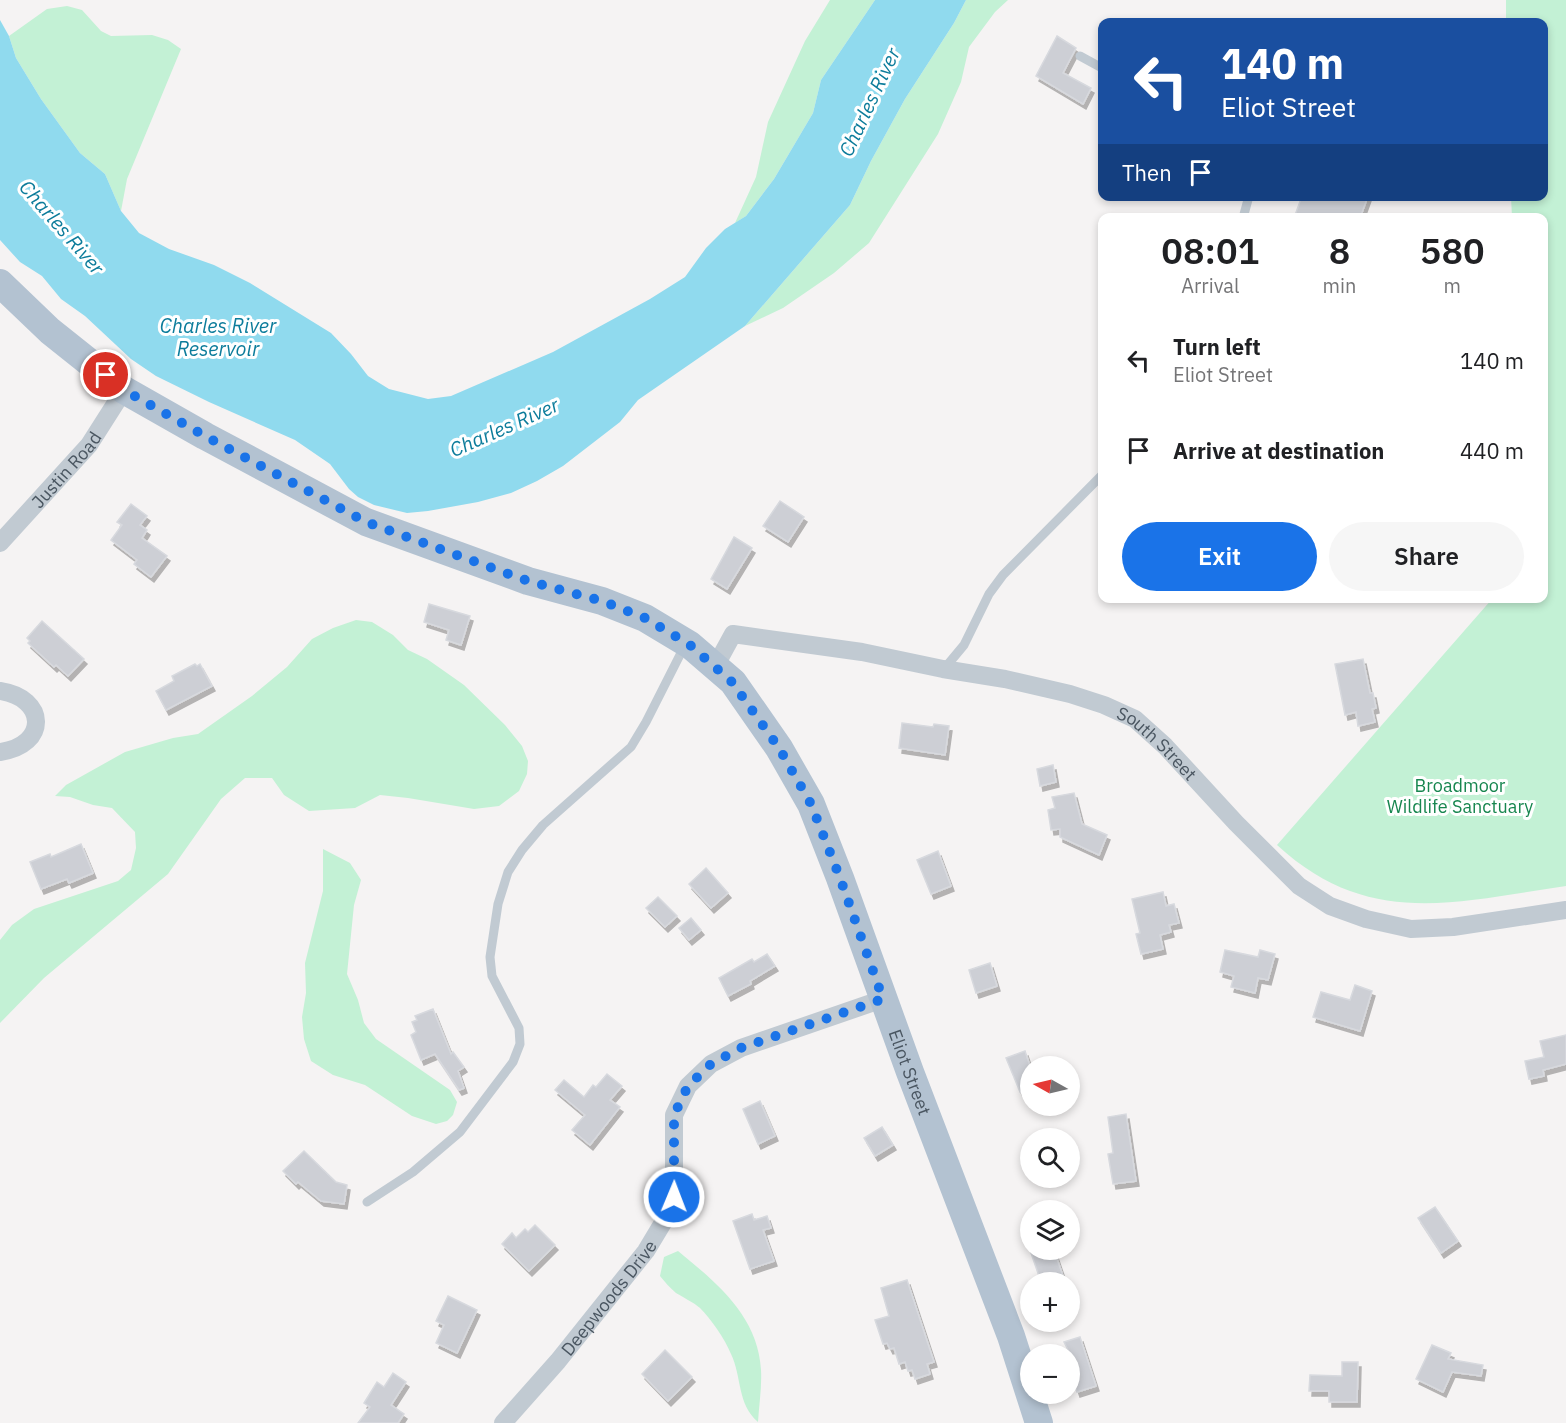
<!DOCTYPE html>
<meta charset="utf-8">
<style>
body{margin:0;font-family:"IBM Plex Sans",sans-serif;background:#f6f6f6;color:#202124;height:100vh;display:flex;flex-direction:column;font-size:22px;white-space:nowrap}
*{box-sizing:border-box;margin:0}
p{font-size:20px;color:#757577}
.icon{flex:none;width:33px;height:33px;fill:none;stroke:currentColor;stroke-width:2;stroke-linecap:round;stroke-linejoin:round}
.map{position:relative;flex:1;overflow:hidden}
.sheet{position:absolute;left:1098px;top:213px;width:450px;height:390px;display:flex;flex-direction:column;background:#fff;border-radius:12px;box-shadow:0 3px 9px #0003}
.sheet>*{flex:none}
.banner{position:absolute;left:1098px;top:18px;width:450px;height:183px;border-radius:12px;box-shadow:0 3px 9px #0003;background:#1a4fa0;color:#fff;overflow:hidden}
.needle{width:39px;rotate:278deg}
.tools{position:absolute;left:1020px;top:1056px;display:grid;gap:12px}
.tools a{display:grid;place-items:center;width:60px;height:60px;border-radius:50%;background:#fff;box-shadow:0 3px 9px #0003;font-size:30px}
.pin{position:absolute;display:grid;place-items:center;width:51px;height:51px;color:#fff;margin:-26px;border:3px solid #fff;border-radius:50%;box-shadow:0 2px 6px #0007}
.me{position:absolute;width:66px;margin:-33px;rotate:1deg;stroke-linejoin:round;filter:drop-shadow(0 0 4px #0008)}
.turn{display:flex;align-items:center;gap:21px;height:126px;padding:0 24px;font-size:27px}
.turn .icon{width:78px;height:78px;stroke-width:2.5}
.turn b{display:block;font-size:42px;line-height:51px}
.then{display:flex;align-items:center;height:57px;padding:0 24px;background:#0003;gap:12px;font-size:22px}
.eta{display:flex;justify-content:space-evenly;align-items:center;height:102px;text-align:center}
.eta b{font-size:36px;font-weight:600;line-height:42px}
.button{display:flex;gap:12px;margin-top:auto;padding:12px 24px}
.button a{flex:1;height:69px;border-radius:36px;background:#1a73e8;color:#fff;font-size:24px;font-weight:600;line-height:69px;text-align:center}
.button a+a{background:#f6f6f6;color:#202124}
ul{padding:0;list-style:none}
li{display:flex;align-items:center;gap:18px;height:90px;padding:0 24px}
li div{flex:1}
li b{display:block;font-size:22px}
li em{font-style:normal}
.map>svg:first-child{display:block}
.green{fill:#c3f1d5}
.water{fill:#90daee}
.building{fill:#cdcfd5;stroke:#d7d9de;stroke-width:1.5;filter:url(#shadow)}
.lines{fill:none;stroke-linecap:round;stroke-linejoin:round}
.lane{stroke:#c1cad2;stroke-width:9}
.street{stroke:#c1cad2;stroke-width:18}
.primary{stroke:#b3c2d1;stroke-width:28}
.route{stroke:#1a73e8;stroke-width:10;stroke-dasharray:0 18}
.labels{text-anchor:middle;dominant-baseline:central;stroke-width:6;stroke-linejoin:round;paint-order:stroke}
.street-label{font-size:18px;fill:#4a5661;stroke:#fff}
.park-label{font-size:18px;fill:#17864f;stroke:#fff}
.water-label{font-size:20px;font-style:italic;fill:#0c7c9b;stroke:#fff}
</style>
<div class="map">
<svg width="1566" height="1423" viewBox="0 0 1566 1423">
<defs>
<filter id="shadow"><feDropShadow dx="3" dy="5" stdDeviation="0" flood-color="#0004"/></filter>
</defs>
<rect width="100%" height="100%" fill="#f5f3f3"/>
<!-- green -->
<g class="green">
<path d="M830 0H875L821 80 813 113 774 179 746 216 735 223 756 177 768 122 805 41Z"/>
<path d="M966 0H1008L995 12 969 47 961 82 938 134 869 243 834 273 783 308 745 326 850 205 871 161 905 99 954 23Z"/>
<path d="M1506 0H1566V886C1456 902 1368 929 1277 845L1492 599 1544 598V218L1512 217 1511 197 1544 196V22H1506Z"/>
<path d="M67 6 82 10 101 31 111 36 152 35 168 40 181 49 127 179 121 211 105 174 80 153 41 99 16 58 9 36 47 9Z"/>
<path d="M356 620 372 622 393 635 408 650 427 659 464 685 505 725 522 746 528 761 527 774 519 791 499 806 474 809 408 798 380 795 355 808 309 811 284 795 272 778H245L221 799 168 874 44 978 0 1023V940L12 925 34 909 118 881 131 870 136 848 135 832 112 808 93 805 70 797 55 796 66 785 125 752 173 738 198 734 252 696 287 667 312 639 333 628Z"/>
<path d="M323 849 350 863 361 880 354 905 347 974 358 1000 364 1023 376 1039 450 1090 457 1102 453 1115 447 1121 436 1124 412 1116 365 1085 333 1075 311 1061 304 1039 302 1017 306 993 305 963 323 891Z"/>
<path d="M678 1251C717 1283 758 1316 761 1370 762 1387 759 1405 758 1422 737 1404 742 1377 731 1354 725 1339 711 1319 700 1308 693 1302 684 1298 676 1293 670 1288 665 1282 660 1276L664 1257Z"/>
</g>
<!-- water -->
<path class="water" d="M875 0H966L954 23 905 99 871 161 850 205 745 326 638 400 620 422 563 466 537 481 511 493 478 502 428 511 407 513 374 505 358 497 349 489 330 464 295 440 209 402 156 376 131 359 85 316 61 299 42 276 20 262 0 240V20L9 36 16 58 41 99 80 153 105 174 121 211 139 233 169 249 214 265 250 283 331 333 351 354 368 376 389 389 428 399 451 396 553 352 650 299 685 277 706 248 725 229 746 216 774 179 813 113 821 80Z"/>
<!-- building -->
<g class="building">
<path d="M1057 36 1076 48 1063 73 1091 88 1083 104 1036 76Z"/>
<path d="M1302 196H1368L1360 218H1294Z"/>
<path d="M780 501 804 517 788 542 763 526Z"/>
<path d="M131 504 147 516 140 525 147 530 142 538 167 556 151 577 134 564 137 560 111 540 122 525 117 522Z"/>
<path d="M734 537 752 548 727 589 711 579Z"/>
<path d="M429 604 470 616 461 645 446 640 449 630 424 622Z"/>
<path d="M42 621 84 659 68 676 56 665 54 667 28 643 30 641 27 638Z"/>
<path d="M1363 659 1370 693H1373L1376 708 1372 709 1375 722 1358 726 1356 712 1345 715 1335 664Z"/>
<path d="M195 664 197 666 200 664 212 686 166 710 156 691 174 681 172 676Z"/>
<path d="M902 723 933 727 934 724 949 726 945 755 899 748Z"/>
<path d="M1053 765 1056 782 1040 786 1037 769Z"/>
<path d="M1074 793 1082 824 1107 835 1099 855 1060 837V829L1051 830 1048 810 1055 808 1052 797Z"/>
<path d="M81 844 93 873 69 883 67 879 41 889 30 862 50 854 51 857Z"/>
<path d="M938 851 951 886 931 894 917 860Z"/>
<path d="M706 868 728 893 711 908 689 884Z"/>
<path d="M1163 892 1166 906 1174 904 1179 923 1169 925 1171 932 1160 935 1163 949 1141 954 1136 934 1140 933 1132 899Z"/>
<path d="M658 897 677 916 665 927 646 908Z"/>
<path d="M691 918 701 930 689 940 679 928Z"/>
<path d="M1225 950 1258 957 1260 950 1275 954 1268 980 1258 978 1255 993 1231 987 1234 976 1220 972Z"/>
<path d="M767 954 775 966 750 981 751 984 728 996 719 978 752 959 754 962Z"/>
<path d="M990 963 997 986 976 993 969 970Z"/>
<path d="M1355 985 1372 991 1360 1031 1313 1017 1321 992 1350 1000Z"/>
<path d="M433 1009 451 1054 453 1052 464 1067 458 1071 464 1088 459 1090 435 1054 421 1060 411 1035 416 1032 412 1022 417 1020 415 1016Z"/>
<path d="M1566 1035V1064L1543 1070 1544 1076 1529 1079 1525 1061 1544 1057 1540 1041Z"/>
<path d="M1025 1051 1030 1066V1088L1020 1092 1006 1058Z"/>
<path d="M607 1074 622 1086 610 1100 620 1107 590 1145 572 1130 585 1115 555 1090 564 1080 584 1097 593 1085 596 1087Z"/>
<path d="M760 1101 775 1136 758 1144 743 1109Z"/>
<path d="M1126 1114 1136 1181 1113 1184 1108 1154 1113 1153 1108 1117Z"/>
<path d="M882 1127 893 1145 875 1156 864 1138Z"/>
<path d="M304 1151 336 1182 347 1185 344 1204 321 1201 298 1182 296 1184 283 1171Z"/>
<path d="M1435 1207 1458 1241 1441 1253 1418 1218Z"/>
<path d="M752 1214 754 1220 767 1216 771 1228 763 1230 774 1261 750 1269 733 1221Z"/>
<path d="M535 1225 555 1245 529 1271 502 1244 512 1233 516 1238 525 1229 528 1232Z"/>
<path d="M1030 1250H1054L1065 1282H1041Z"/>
<path d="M907 1280 934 1362 927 1364 930 1374 915 1379 912 1370 908 1371 905 1362 899 1364 894 1348 890 1349 887 1343 883 1344 875 1320 889 1316 881 1288Z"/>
<path d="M448 1296 477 1310 457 1353 436 1343 444 1325 436 1321Z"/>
<path d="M1080 1337 1096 1386 1077 1392 1070 1371V1354L1064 1342Z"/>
<path d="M1432 1345 1451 1353 1448 1359 1483 1365 1481 1376 1452 1372 1443 1392 1416 1379Z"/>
<path d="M665 1350 692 1377 668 1401 642 1374Z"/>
<path d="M1342 1362H1358L1357 1402H1329V1391H1309L1310 1375 1342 1376Z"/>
<path d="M393 1373 406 1382 391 1405 404 1414 398 1423H358L370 1407 364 1403 377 1382 384 1387Z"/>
</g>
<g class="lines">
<!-- lane -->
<g class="lane">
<path d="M1080 56 1102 68"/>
<path d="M1243 218 1249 196"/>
<path d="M944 669 964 645 989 594 1003 575 1102 475"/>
<path d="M367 1202 413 1172 460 1132 513 1062 520 1044 519 1028 492 976 490 957 498 904 508 872 522 850 543 825 631 747 646 722 685 645"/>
</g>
<!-- street -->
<g class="street">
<path id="s1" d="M0 543 89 445 124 390"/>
<path id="s2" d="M715 667 733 634 862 652 943 669 1005 679 1070 694 1104 705 1135 719 1165 746 1236 823 1299 886 1330 906 1366 919 1411 929 1453 927 1566 910"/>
<path d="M0 691C47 698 49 745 0 752"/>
<path id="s3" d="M503 1423 558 1361 646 1251 670 1211 674 1196V1115L688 1086 711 1064 741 1048 883 999"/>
</g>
<!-- primary -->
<path class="primary" id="s4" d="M0 283 50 331 124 390 205 436 366 522 528 581 602 601 645 618 690 645 733 682 779 748 811 804 840 878 910 1072 1011 1336 1039 1423"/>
</g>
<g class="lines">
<!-- route -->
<path class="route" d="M106 375 124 390 205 436 366 522 528 581 602 601 645 618 690 645 732 682 779 748 811 804 840 878 883 999 741 1048 711 1064 688 1086 674 1115V1197"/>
</g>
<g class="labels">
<!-- street labels -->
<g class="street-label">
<text stroke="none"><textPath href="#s1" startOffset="99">Justin Road</textPath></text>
<text stroke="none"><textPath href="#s2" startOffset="482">South Street</textPath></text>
<text stroke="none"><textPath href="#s4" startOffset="1275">Eliot Street</textPath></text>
<text stroke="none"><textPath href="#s3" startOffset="164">Deepwoods Drive</textPath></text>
</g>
<!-- park labels -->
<g class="park-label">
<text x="1460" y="785">Broadmoor<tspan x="1460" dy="21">Wildlife Sanctuary</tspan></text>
</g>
<!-- water labels -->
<g class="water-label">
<text transform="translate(869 102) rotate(-65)">Charles River</text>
<text transform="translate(62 227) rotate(49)">Charles River</text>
<text x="218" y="325">Charles River<tspan x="218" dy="23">Reservoir</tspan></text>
<text transform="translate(504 427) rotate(-24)">Charles River</text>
</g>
</g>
</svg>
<div class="tools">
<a><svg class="needle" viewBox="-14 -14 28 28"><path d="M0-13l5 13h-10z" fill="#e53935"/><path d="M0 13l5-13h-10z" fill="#757577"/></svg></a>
<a><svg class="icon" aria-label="search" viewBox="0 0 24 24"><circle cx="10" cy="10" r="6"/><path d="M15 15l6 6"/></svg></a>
<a><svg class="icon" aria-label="layers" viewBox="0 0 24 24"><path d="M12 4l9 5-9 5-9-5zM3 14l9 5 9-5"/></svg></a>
<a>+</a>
<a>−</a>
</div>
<div class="pin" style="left:106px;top:375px;background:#d93025"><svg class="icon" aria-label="arrive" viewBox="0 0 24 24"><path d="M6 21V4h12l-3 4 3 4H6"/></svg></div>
<svg class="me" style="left:674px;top:1197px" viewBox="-20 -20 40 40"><circle r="17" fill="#1a73e8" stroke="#fff" stroke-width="3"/><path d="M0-11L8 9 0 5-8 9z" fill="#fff"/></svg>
<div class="banner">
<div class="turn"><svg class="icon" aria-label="left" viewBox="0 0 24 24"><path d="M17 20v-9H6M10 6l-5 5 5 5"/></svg><div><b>140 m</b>Eliot Street</div></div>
<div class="then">Then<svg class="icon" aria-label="arrive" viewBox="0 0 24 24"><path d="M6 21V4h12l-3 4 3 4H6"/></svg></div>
</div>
<section class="sheet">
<div class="eta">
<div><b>08:01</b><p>Arrival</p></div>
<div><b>8</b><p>min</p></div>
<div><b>580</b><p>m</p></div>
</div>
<ul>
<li><svg class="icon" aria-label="left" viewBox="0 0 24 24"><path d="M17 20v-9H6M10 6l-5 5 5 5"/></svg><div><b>Turn left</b><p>Eliot Street</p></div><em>140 m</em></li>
<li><svg class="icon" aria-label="arrive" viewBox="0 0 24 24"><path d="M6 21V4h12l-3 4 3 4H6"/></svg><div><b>Arrive at destination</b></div><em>440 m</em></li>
</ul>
<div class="button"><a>Exit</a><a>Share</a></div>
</section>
</div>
